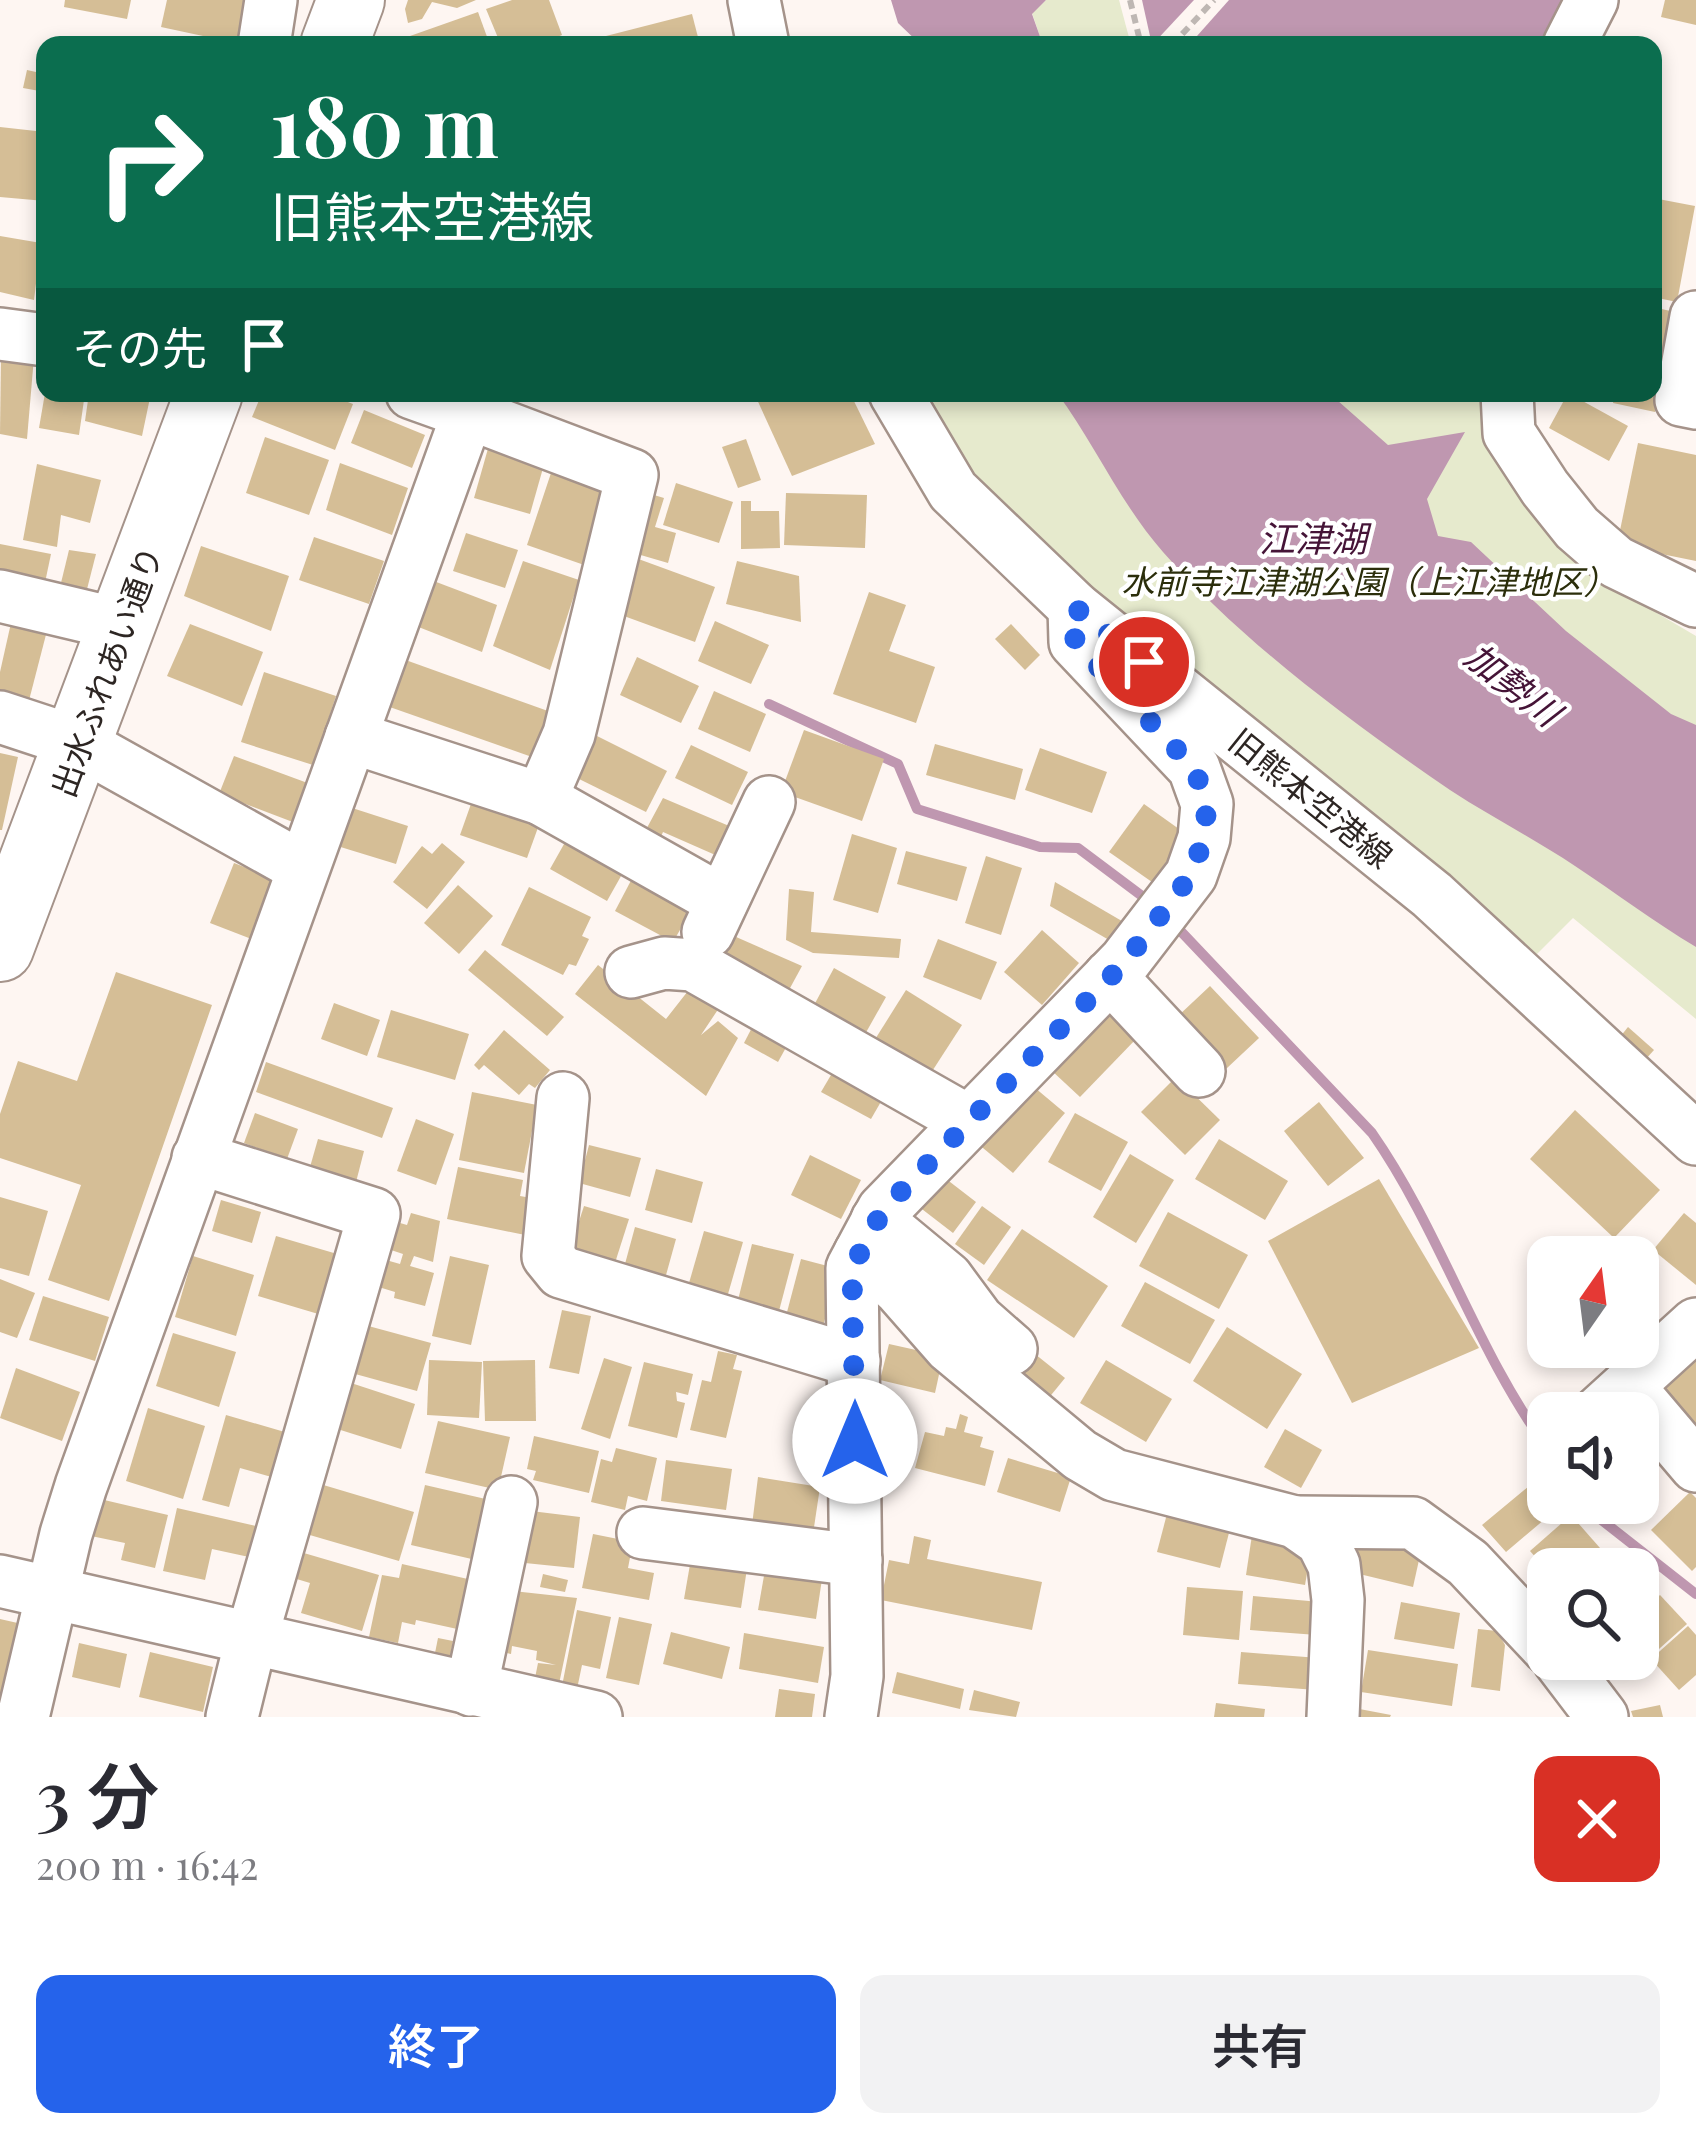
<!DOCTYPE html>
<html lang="ja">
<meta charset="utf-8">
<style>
body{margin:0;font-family:"Playfair Display","Noto Sans JP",serif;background:#f2f2f3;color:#2b2b33;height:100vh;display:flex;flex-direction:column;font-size:45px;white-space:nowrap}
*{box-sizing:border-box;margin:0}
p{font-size:39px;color:#7c7c81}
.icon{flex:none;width:66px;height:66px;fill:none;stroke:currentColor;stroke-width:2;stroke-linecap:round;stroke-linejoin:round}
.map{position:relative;height:1717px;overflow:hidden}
.sheet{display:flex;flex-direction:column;background:#fff;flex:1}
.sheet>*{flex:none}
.hud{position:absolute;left:36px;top:36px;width:1626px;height:366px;border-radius:24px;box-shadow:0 6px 18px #0003;background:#0b6e4f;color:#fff;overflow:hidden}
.needle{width:78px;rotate:14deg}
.controls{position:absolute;left:1527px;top:1236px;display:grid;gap:24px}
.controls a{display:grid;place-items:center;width:132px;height:132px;border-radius:24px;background:#fff;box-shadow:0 6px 18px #0003;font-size:60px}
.pin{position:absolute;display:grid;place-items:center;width:102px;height:102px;color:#fff;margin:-51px;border:6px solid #fff;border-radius:50%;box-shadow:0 3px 12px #0007}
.me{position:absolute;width:132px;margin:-66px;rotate:0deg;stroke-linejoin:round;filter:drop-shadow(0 0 9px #0008)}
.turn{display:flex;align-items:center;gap:42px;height:252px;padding:0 36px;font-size:54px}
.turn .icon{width:156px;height:156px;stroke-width:2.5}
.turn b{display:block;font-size:84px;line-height:102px}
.then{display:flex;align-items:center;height:114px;padding:0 36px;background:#0003;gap:24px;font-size:45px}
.round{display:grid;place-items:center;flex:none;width:126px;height:126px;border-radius:24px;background:#f2f2f3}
.headline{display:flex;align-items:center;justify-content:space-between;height:204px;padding:0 36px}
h1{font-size:72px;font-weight:600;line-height:90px}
.cta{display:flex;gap:24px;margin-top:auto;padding:24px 36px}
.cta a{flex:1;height:138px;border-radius:24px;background:#2563eb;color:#fff;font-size:48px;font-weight:600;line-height:138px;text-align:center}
.cta a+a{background:#f2f2f3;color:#2b2b33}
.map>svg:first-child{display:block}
.green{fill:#e6eacd}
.water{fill:#bf97b0}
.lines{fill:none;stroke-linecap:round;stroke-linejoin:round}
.stream{stroke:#bf97b0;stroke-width:10}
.building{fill:#d5be96}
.minor-casing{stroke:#a5938a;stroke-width:56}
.major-casing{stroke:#a5938a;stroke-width:70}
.path{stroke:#beb7b3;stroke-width:6;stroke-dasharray:9 6;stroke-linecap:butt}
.minor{stroke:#fff;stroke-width:51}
.major{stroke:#fff;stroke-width:66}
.route{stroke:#2563eb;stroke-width:21;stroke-dasharray:0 37.8}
.labels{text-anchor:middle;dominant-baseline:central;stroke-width:9;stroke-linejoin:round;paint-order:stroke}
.park-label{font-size:33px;font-style:italic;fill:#2b2e0b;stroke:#fff}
.street-label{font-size:33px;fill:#2d2623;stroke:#fff}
.water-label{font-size:36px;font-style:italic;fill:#451437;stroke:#fff}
</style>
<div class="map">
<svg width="1696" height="1717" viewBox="0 0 1696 1717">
<rect width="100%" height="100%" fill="#fef6f2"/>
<!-- green -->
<g class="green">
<path d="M1046 0H1119L1131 45H1043L1032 13Z"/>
<path d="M902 393H1496L1558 531 1650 609 1696 636V1019L1573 918 1529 962 1010 527Z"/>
</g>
<!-- water -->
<g class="water">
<path d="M891 0H1046L1032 14 1043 45H921L898 23Z"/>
<path d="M1142 0H1194L1152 45Z"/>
<path d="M1229 0H1578L1552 45H1189Z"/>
<path d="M1057 393H1329L1388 445 1465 432 1427 499 1438 536 1471 542 1566 631 1671 714 1696 725V947C1654 922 1616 893 1575 866 1535 839 1491 817 1450 790 1352 723 1241 641 1163 552 1120 503 1095 444 1057 393Z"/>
</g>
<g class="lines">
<!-- stream -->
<g class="stream">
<path d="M769 704 898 764 917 809 1040 847 1078 848 1154 905"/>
<path d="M1172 922 1372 1133C1441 1232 1476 1351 1548 1449"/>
<path d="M1588 1503 1599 1518 1696 1594"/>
</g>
</g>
<!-- building -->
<g class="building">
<path d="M65 0H131L127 19 64 7Z"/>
<path d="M167 0H255L245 45 161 27Z"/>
<path d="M408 0H476L457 8 432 2 422 19 408 23 405 9Z"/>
<path d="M512 0H549L562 35 552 39 554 45H501L486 9Z"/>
<path d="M1665 0H1696V25L1661 17Z"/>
<path d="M478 12 490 45H413L410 36Z"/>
<path d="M692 14 700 45H607L606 36Z"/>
<path d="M27 70 45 74V92L23 88Z"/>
<path d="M0 127 45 132V201L0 197Z"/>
<path d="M1653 198 1695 206 1677 302 1653 297Z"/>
<path d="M0 236 41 243 34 300 0 292Z"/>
<path d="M1653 307 1679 313 1669 410 1656 407 1655 412 1613 403 1615 393H1653Z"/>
<path d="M1 354 34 357 27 439 0 434Z"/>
<path d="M45 393H85L79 435 39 428Z"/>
<path d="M89 393H151L142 436 85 421Z"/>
<path d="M262 393H325L353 404 335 450 252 417Z"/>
<path d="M754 393H850L875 444 792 476Z"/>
<path d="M1568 393 1628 426 1609 461 1549 428Z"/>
<path d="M364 410 425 435 412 468 351 443Z"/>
<path d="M265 437 329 460 309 515 246 493Z"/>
<path d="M491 438 547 454 530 514 474 498Z"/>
<path d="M746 439 761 480 738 488 722 447Z"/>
<path d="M1638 443 1696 455V561L1617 545Z"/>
<path d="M555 461 617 481 587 566 527 545Z"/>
<path d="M340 463 408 488 392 535 326 510Z"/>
<path d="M37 464 101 480 90 523 61 515 57 547 23 540Z"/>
<path d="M676 483 733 502 719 543 663 525Z"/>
<path d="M644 492 664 498 655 527 676 533 668 563 627 551Z"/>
<path d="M786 493 867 495 865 548 784 545Z"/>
<path d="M741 501H751V511H779L780 548 741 549Z"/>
<path d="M466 533 518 550 505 588 453 571Z"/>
<path d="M314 537 384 561 369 604 299 580Z"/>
<path d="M0 544 51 554 43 592 0 583Z"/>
<path d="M201 546 289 576 271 631 184 596Z"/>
<path d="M69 550 96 554 86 593 60 587Z"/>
<path d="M633 557 715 587 695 642 613 612Z"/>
<path d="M523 561 579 580 550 670 493 646Z"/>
<path d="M737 561 799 576 801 622 726 604Z"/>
<path d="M431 580 497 605 482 652 416 626Z"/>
<path d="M869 592 906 605 889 651 935 667 916 723 833 694Z"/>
<path d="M13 614 49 623 26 712 0 705V672Z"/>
<path d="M715 621 769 645 751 684 698 661Z"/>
<path d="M190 624 263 652 242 706 167 676Z"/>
<path d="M1011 624 1040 655 1025 670 995 639Z"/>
<path d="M637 657 699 686 681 723 620 695Z"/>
<path d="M400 658 548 711 532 757 384 705Z"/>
<path d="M264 672 336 696 313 765 241 742Z"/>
<path d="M714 691 766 714 750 752 698 729Z"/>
<path d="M804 730 884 759 862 821 781 792Z"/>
<path d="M597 736 667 771 646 812 575 777Z"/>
<path d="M935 744 1023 769 1015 800 926 775Z"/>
<path d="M691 745 748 772 732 805 675 778Z"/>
<path d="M1040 748 1107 772 1092 813 1025 790Z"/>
<path d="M0 753 18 757 2 830H0Z"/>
<path d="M234 756 313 785 298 824 219 794Z"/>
<path d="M477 787 544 811 527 858 460 835Z"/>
<path d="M663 798 741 831 729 861 663 832 656 848 641 839Z"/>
<path d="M1144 804 1186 834 1152 882 1109 852Z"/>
<path d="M346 806 408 826 396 864 334 845Z"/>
<path d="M852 834 897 848 878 913 833 900Z"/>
<path d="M568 837 625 869 607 901 550 869Z"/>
<path d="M442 843 465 862 427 909 393 882 422 846 432 854Z"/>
<path d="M906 851 967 867 957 901 897 884Z"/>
<path d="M986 856 1022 868 1001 935 965 923Z"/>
<path d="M234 863 278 880 254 940 210 923Z"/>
<path d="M636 871 695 904 673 942 615 911Z"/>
<path d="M1055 882 1127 924 1116 944 1050 906Z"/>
<path d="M458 885 493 916 459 954 424 923Z"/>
<path d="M529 887 591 917 582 936 589 939 576 966 569 964 563 975 501 945Z"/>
<path d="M789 889 814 892 811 932 901 939 899 958 813 953 786 940Z"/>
<path d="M718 929 802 966 783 1001 704 957Z"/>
<path d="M1042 930 1079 963 1042 1005 1004 972Z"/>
<path d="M938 939 997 962 981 1000 923 977Z"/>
<path d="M485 950 564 1017 547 1036 468 970Z"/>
<path d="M598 965 666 1019 695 982 723 1002 701 1035 718 1021 738 1038 706 1096 575 994Z"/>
<path d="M834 968 886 997 864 1036 813 1007Z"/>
<path d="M116 972 212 1005 109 1301 48 1280 81 1185 0 1158V1114L18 1061 77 1081Z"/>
<path d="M1210 986 1259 1038 1226 1069 1177 1017Z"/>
<path d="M906 990 962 1025 929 1076 874 1041Z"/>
<path d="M334 1003 380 1020 367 1056 321 1039Z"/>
<path d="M391 1010 469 1034 455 1080 377 1057Z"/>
<path d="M1108 1010 1137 1038 1080 1097 1051 1070Z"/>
<path d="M759 1014 794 1033 778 1062 744 1043Z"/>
<path d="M1628 1027 1654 1050 1645 1060 1620 1037Z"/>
<path d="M504 1030 550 1070 535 1088 529 1084 519 1095 484 1065 479 1070 474 1065Z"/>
<path d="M841 1058 890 1086 871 1119 821 1092Z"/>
<path d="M266 1062 393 1108 382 1138 256 1092Z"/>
<path d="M1176 1077 1220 1120 1185 1155 1141 1112Z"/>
<path d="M1028 1082 1065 1113 1013 1173 977 1143Z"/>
<path d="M472 1092 537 1105 524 1173 459 1160Z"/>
<path d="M1319 1102 1364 1158 1328 1186 1284 1131Z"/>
<path d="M1575 1110 1660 1190 1614 1238 1530 1159Z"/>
<path d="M255 1113 298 1129 287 1159 244 1143Z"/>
<path d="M1075 1113 1128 1142 1101 1191 1048 1162Z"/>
<path d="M416 1119 454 1134 436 1185 397 1171Z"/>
<path d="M318 1139 364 1151 355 1186 308 1174Z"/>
<path d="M1219 1139 1288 1181 1265 1220 1195 1179Z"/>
<path d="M589 1145 641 1158 630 1197 579 1183Z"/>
<path d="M1130 1154 1174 1180 1136 1243 1093 1217Z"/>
<path d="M810 1155 861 1180 841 1219 791 1195Z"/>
<path d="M458 1167 523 1180 520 1196 537 1199 530 1236 447 1219Z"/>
<path d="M656 1169 703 1182 692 1223 645 1210Z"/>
<path d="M941 1175 976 1202 953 1233 918 1206Z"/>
<path d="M1379 1179 1479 1348 1352 1403 1268 1241Z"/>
<path d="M0 1197 48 1211 29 1276 0 1268Z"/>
<path d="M221 1200 261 1212 252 1243 212 1231Z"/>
<path d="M584 1206 629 1219 614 1266 569 1252Z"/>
<path d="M982 1206 1011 1227 984 1265 955 1244Z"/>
<path d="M1168 1212 1248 1255 1219 1309 1139 1266Z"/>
<path d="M411 1213 440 1221 433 1262 414 1256 410 1266 434 1273 425 1306 394 1298 395 1292 372 1285 379 1258 400 1264 403 1254 385 1248 393 1221 407 1225Z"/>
<path d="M1684 1213 1696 1223V1285L1653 1250Z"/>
<path d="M635 1227 676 1239 663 1286 622 1275Z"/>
<path d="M1022 1229 1108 1286 1074 1338 987 1280Z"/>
<path d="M704 1231 743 1242 726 1301 687 1290Z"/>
<path d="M276 1236 344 1256 325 1316 258 1296Z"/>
<path d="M752 1244 794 1254 779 1311 738 1300Z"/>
<path d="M193 1256 254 1275 236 1336 175 1317Z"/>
<path d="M450 1256 489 1265 471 1345 432 1336Z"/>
<path d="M801 1259 839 1269 823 1326 786 1316Z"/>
<path d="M0 1279 35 1293 17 1338 0 1332Z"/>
<path d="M1145 1282 1215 1320 1190 1364 1121 1326Z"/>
<path d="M43 1296 109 1317 95 1361 29 1340Z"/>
<path d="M562 1310 591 1316 579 1374 549 1368Z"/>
<path d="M361 1324 431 1343 417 1391 348 1372Z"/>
<path d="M1227 1327 1302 1374 1267 1429 1193 1381Z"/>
<path d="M173 1333 236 1352 219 1407 156 1386Z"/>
<path d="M889 1344 943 1356 935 1393 880 1380Z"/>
<path d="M718 1351 737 1355 733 1369 742 1371 726 1438 690 1430 702 1380 711 1382Z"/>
<path d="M1696 1352V1426L1659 1387Z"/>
<path d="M1035 1354 1065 1378 1043 1405 1013 1382Z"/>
<path d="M604 1358 632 1367 610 1439 581 1429Z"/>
<path d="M429 1360 482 1362 479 1418 427 1415Z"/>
<path d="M535 1360 536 1421H485L483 1361Z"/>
<path d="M1106 1360 1172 1399 1146 1442 1080 1403Z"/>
<path d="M644 1362 693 1374 688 1395 676 1392 677 1401 685 1403 677 1438 628 1426Z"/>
<path d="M16 1368 80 1392 62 1441 0 1418Z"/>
<path d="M345 1381 415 1404 401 1449 331 1427Z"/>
<path d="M148 1408 205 1426 183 1499 126 1481Z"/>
<path d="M877 1410 909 1412 907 1445 899 1444 898 1460 874 1459Z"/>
<path d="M960 1414 968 1417 964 1432 983 1437 980 1447 994 1451 985 1486 915 1468 925 1432 944 1436 946 1427 956 1429Z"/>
<path d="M226 1415 295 1435 282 1480 240 1468 229 1507 202 1500Z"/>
<path d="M438 1421 510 1437 498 1490 425 1473Z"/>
<path d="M1285 1429 1322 1450 1301 1488 1264 1467Z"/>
<path d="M534 1436 599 1451 589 1493 533 1480 536 1471 527 1469Z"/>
<path d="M616 1448 657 1458 647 1501 628 1496 625 1510 591 1502 601 1459 612 1462Z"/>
<path d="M1638 1448 1655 1465 1638 1482Z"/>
<path d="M1008 1458 1071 1477 1060 1512 997 1492Z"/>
<path d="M666 1460 732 1469 726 1510 661 1501Z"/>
<path d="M758 1477 820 1487 813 1534 752 1525Z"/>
<path d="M310 1481 414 1512 399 1561 296 1531Z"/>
<path d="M1535 1481 1548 1496V1503L1558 1508 1506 1552 1482 1525Z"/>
<path d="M425 1485 490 1500 476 1560 411 1545Z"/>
<path d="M1690 1492 1696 1498V1567L1692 1571 1651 1530Z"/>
<path d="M100 1499 168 1515 155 1568 121 1560 125 1543 91 1536Z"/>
<path d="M177 1508 265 1528 258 1559 212 1549 205 1580 163 1571Z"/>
<path d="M1168 1510 1231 1525 1220 1568 1157 1552Z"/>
<path d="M531 1511 580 1517 574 1568 525 1563Z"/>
<path d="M1571 1515 1600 1548 1576 1569H1546L1530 1551Z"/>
<path d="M593 1534 633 1542 628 1568 654 1573 649 1600 582 1588Z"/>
<path d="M1252 1535 1312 1545 1305 1585 1246 1575Z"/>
<path d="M1355 1535 1421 1551 1413 1587 1347 1571Z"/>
<path d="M914 1536 931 1540 927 1559 1042 1582 1032 1630 881 1600 889 1560 909 1564Z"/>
<path d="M297 1551 379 1575 362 1631 301 1613 310 1583 290 1577Z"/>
<path d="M692 1553 748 1562 741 1608 684 1599Z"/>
<path d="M402 1564 481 1582 471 1632 416 1620 415 1625 402 1622 398 1643 369 1637 382 1575 399 1578Z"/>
<path d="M765 1570 822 1579 816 1619 758 1610Z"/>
<path d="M543 1574 568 1580 565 1592 540 1587Z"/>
<path d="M1187 1587 1243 1591 1239 1640 1183 1635Z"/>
<path d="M513 1591 577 1598 559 1684 535 1678 538 1663 556 1665 536 1660 537 1651 512 1646 511 1654 494 1650Z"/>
<path d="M1660 1595 1687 1624 1650 1657 1638 1644V1615Z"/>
<path d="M1253 1596 1320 1602 1317 1635 1250 1630Z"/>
<path d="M1401 1602 1460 1613 1454 1649 1394 1639Z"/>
<path d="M577 1610 611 1617 600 1669 582 1665 577 1689 562 1686Z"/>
<path d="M619 1617 652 1624 639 1685 606 1678Z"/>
<path d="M0 1619 22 1624 5 1694 0 1693Z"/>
<path d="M1688 1626 1696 1635V1675L1679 1690 1651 1659Z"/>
<path d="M1478 1629 1497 1631 1505 1645 1500 1691 1471 1687Z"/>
<path d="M671 1632 730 1647 722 1679 663 1664Z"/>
<path d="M744 1633 824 1647 818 1683 739 1669Z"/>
<path d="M438 1638 453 1641 450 1657 435 1653Z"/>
<path d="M79 1643 127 1654 120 1688 72 1677Z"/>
<path d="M1368 1650 1458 1664 1452 1706 1361 1692Z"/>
<path d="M150 1652 213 1667 203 1712 139 1697Z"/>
<path d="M1241 1652 1319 1658 1316 1690 1238 1684Z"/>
<path d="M897 1672 964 1689 960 1709 892 1693Z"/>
<path d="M779 1689 815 1694 812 1717H775Z"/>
<path d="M974 1690 1020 1702 1016 1717 969 1710Z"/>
<path d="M1216 1703 1265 1709 1264 1717H1214Z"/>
<path d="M1660 1705 1663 1717H1633L1631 1711Z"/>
<path d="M1349 1707 1391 1715 1390 1717H1347Z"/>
</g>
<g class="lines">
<defs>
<g id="minor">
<path d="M754 0 763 45"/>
<path d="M264 45 271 0"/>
<path d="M1569 45 1592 0"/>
<path d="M1696 317 1681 400 1696 403"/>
<path d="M0 334 45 340"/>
<path d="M895 393 953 491 1074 607 1432 895 1696 1139"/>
<path d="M1507 393 1509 433 1545 488 1577 528 1616 562 1696 601"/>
<path d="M468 413 632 475 569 734 541 799"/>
<path d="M0 596 122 625"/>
<path d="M0 717 79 743 303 868"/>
<path d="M351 737 541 799 722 901"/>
<path d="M708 932 769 802"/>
<path d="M631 972 664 963 693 965 968 1121"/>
<path d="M1110 976 1199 1071"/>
<path d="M563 1098 548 1256 561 1272 854 1361"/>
<path d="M198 1158 374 1214 251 1640 232 1717"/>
<path d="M877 1220 947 1278 978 1320 1011 1349"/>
<path d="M860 1253 899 1289 950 1347 1080 1455 1114 1475 1295 1522 1322 1541 1334 1565 1338 1600 1333 1717"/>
<path d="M1628 1386 1696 1466"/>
<path d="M1598 1413 1696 1324"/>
<path d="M1295 1522 1413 1523 1468 1563 1548 1648"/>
<path d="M643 1533 856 1560"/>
<path d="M0 1581 596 1717"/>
<path d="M1558 1659 1602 1717"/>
<path d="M471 1690 511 1502"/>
<path d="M23 1717 66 1534 81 1486 468 413 412 393"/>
<path d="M851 1717 857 1676 852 1268 883 1210 1125 961 1191 875 1204 838 1207 804 1194 768 1075 642 1074 607"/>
</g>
<g id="major">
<path d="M334 45 351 0"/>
<path d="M0 948 209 393"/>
</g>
</defs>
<!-- minor casing -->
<use href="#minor" class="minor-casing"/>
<!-- major casing -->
<use href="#major" class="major-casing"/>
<!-- path -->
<g class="path">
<path d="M1130 0 1141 45"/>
<path d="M1172 45 1214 0"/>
</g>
<!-- minor -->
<use href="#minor" class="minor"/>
<!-- major -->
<use href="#major" class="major"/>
</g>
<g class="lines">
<!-- route -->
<path class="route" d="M855 1441 852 1268 883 1210 1125 962 1191 875 1204 838 1207 804 1194 768 1075 642 1074 607 1144 662"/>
</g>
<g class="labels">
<!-- park labels -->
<g class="park-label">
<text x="1369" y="580">水前寺江津湖公園（上江津地区）</text>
</g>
<!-- street labels -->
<g class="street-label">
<text transform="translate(105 671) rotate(-70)">出水ふれあい通り</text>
<text transform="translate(1312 797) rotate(39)">旧熊本空港線</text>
</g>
<!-- water labels -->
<g class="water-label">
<text x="1313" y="537">江津湖</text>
<text transform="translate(1514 683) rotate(38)">加勢川</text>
</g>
</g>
</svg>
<div class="controls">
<a><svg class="needle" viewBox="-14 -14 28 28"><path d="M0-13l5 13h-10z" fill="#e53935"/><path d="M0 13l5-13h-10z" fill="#7c7c81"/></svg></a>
<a><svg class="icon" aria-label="sound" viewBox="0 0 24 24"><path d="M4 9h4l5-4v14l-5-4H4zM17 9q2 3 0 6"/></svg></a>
<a><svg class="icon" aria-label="search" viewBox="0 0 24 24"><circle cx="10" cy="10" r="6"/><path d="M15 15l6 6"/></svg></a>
</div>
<div class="pin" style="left:1144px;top:662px;background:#d93025"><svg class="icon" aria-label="arrive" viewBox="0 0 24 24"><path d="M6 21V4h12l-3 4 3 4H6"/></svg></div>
<svg class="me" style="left:855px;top:1441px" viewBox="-20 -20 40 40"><circle r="19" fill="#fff"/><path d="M0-13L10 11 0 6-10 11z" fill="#2563eb"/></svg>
<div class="hud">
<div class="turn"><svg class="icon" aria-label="right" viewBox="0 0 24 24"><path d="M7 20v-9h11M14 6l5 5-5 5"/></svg><div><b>180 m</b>旧熊本空港線</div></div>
<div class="then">その先<svg class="icon" aria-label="arrive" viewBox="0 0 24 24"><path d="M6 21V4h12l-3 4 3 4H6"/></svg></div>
</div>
</div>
<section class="sheet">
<div class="headline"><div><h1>3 分</h1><p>200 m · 16:42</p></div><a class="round" style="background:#d93025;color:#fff"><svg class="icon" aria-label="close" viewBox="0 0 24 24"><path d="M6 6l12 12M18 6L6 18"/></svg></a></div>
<div class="cta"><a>終了</a><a>共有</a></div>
</section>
